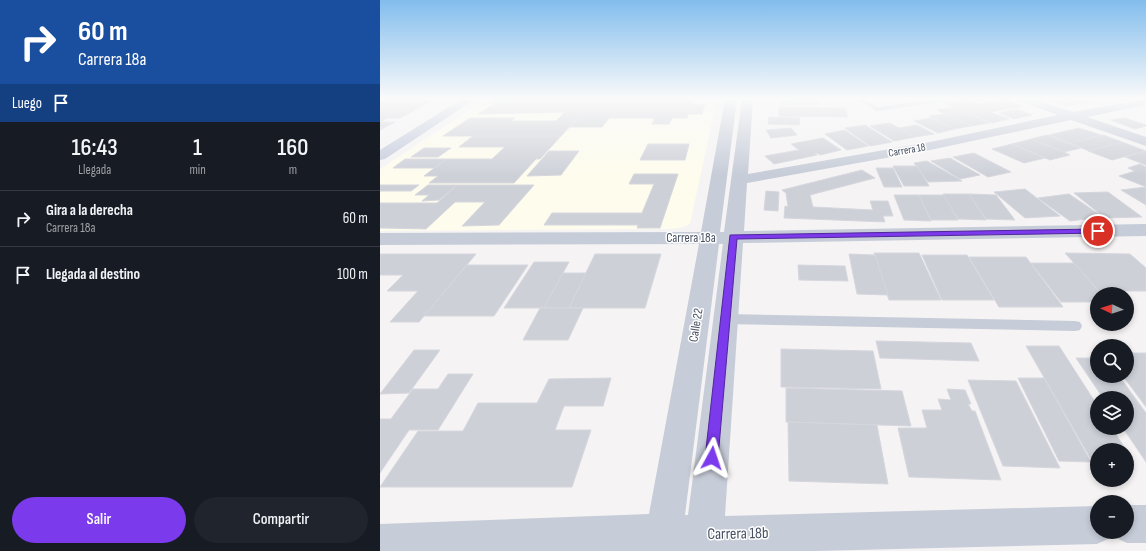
<!DOCTYPE html>
<html lang="es">
<meta charset="utf-8">
<style>
body{margin:0;font-family:"Sofia Sans Condensed",sans-serif;background:#20242c;color:#f1f3f6;height:100vh;display:flex;flex-direction:column;font-size:15px;white-space:nowrap}
*{box-sizing:border-box;margin:0}
p{font-size:13px;color:#9ea1a6}
.icon{flex:none;width:22px;height:22px;fill:none;stroke:currentColor;stroke-width:2;stroke-linecap:round;stroke-linejoin:round}
.map{position:relative;flex:1;overflow:hidden}
.sheet{display:flex;flex-direction:column;background:#171b24;width:380px}
.sheet>*{flex:none}
.top-card{background:#1a4fa0;color:#fff;overflow:hidden}
.needle{width:26px;rotate:274deg}
.tools{position:absolute;left:710px;top:287px;display:grid;gap:8px}
.tools a{display:grid;place-items:center;width:44px;height:44px;border-radius:50%;background:#171b24;box-shadow:0 2px 6px #0003;font-size:20px}
.pin{position:absolute;display:grid;place-items:center;width:34px;height:34px;color:#fff;margin:-17px;border:2px solid #fff;border-radius:50%;box-shadow:0 1px 4px #0007}
.me{position:absolute;width:44px;margin:-22px;rotate:5deg;stroke-linejoin:round;filter:drop-shadow(0 0 3px #0008)}
.turn{display:flex;align-items:center;gap:14px;height:84px;padding:0 12px;font-size:18px}
.turn .icon{width:52px;height:52px;stroke-width:2.5}
.turn b{display:block;font-size:28px;line-height:34px}
.then{display:flex;align-items:center;height:38px;padding:0 12px;background:#0003;gap:8px;font-size:15px}
.eta{display:flex;justify-content:space-evenly;align-items:center;height:68px;text-align:center}
.eta b{font-size:24px;font-weight:600;line-height:28px}
.primary-button{display:flex;gap:8px;margin-top:auto;padding:8px 12px}
.primary-button a{flex:1;height:46px;border-radius:24px;background:#7c3aed;color:#fff;font-size:16px;font-weight:600;line-height:46px;text-align:center}
.primary-button a+a{background:#20242c;color:#f1f3f6}
ul{padding:0;list-style:none}
li{display:flex;align-items:center;gap:12px;height:56px;padding:0 12px;border-top:1px solid #363941}
li div{flex:1}
li b{display:block;font-size:15px}
li em{font-style:normal}
main{display:flex;flex:1;min-height:0}
.map>svg:first-child{display:block}
.commercial{fill:#fefced}
.building{fill:#ced0d8;stroke:#d6d7de}
.lines{fill:none;stroke-linecap:round;stroke-linejoin:round}
.lane{fill:#c6ccd8;fill-rule:evenodd}
.street{fill:#c6ccd8;fill-rule:evenodd}
.secondary{fill:#c4cbdc;fill-rule:evenodd}
.route{fill:#7c3aed;stroke:#51269a}
.labels{text-anchor:middle;dominant-baseline:central;stroke-width:3;stroke-linejoin:round;paint-order:stroke}
.far-street-label{font-size:11px;fill:#485162;stroke:#fff}
.street-label{font-size:13px;fill:#485162;stroke:#fff}
.near-street-label{font-size:16px;fill:#485162;stroke:#fff}
</style>
<main>
<section class="sheet">
<div class="top-card">
<div class="turn"><svg class="icon" aria-label="right" viewBox="0 0 24 24"><path d="M7 20v-9h11M14 6l5 5-5 5"/></svg><div><b>60 m</b>Carrera 18a</div></div>
<div class="then">Luego<svg class="icon" aria-label="arrive" viewBox="0 0 24 24"><path d="M6 21V4h12l-3 4 3 4H6"/></svg></div>
</div>
<div class="eta">
<div><b>16:43</b><p>Llegada</p></div>
<div><b>1</b><p>min</p></div>
<div><b>160</b><p>m</p></div>
</div>
<ul>
<li><svg class="icon" aria-label="right" viewBox="0 0 24 24"><path d="M7 20v-9h11M14 6l5 5-5 5"/></svg><div><b>Gira a la derecha</b><p>Carrera 18a</p></div><em>60 m</em></li>
<li><svg class="icon" aria-label="arrive" viewBox="0 0 24 24"><path d="M6 21V4h12l-3 4 3 4H6"/></svg><div><b>Llegada al destino</b></div><em>100 m</em></li>
</ul>
<div class="primary-button"><a>Salir</a><a>Compartir</a></div>
</section>
<div class="map">
<svg width="766" height="551" viewBox="0 0 766 551">
<rect width="100%" height="100%" fill="#f5f3f3"/>
<!-- commercial -->
<path class="commercial" d="M106 99H337L310 224 300 228 289 229 0 231V169Z"/>
<!-- building -->
<g class="building">
<path d="M5 99H56L20 118H7L1 122H15L0 130V101Z"/>
<path d="M114 99H194L193 100H215L181 136H63L90 118H135L131 121H176L185 112 99 114 119 100H112Z"/>
<path d="M216 99H320H314L312 104H325L322 114H308L307 118H292L289 124H272L275 118H229L222 127H190Z"/>
<path d="M401 99H437L438 105 400 104Z"/>
<path d="M585 99 599 104 626 100 643 106 610 112 629 119 612 123 565 103Z"/>
<path d="M664 99H680L697 104 687 106Z"/>
<path d="M685 99H705L713 101 701 104Z"/>
<path d="M399 107 465 108 468 117 399 116Z"/>
<path d="M574 107 609 123 591 126 557 110Z"/>
<path d="M636 109 652 115 634 119 619 113Z"/>
<path d="M565 114 591 126 574 129 549 116Z"/>
<path d="M389 117 420 118 419 125 388 124Z"/>
<path d="M551 118 575 129 558 133 534 121Z"/>
<path d="M745 118 766 125V126L755 129 731 120Z"/>
<path d="M510 123 535 137 514 141 490 126Z"/>
<path d="M485 125 512 142 490 146 465 128Z"/>
<path d="M537 125 554 134 535 137 519 128Z"/>
<path d="M411 128 417 135 391 138 386 130Z"/>
<path d="M699 128 721 135 690 143 669 135Z"/>
<path d="M465 130 488 146 467 150 445 134Z"/>
<path d="M667 135 701 148 684 152 651 139Z"/>
<path d="M723 135 742 142 709 151 690 143Z"/>
<path d="M93 136H181L160 159H156L134 183H49L58 176H44L66 159H112L125 147H79Z"/>
<path d="M443 138 461 150 440 155 437 153 435 154 437 155 394 164 385 156 419 150 411 144Z"/>
<path d="M651 139 684 152 690 155 670 160 632 144Z"/>
<path d="M742 142 766 151 732 160 708 151Z"/>
<path d="M268 144H309L305 160H260Z"/>
<path d="M632 144 665 158 644 163 612 149Z"/>
<path d="M44 148H71L58 157H31Z"/>
<path d="M169 151H199L181 175 147 176Z"/>
<path d="M766 151V165L745 157Z"/>
<path d="M594 153 631 172 608 177 573 157Z"/>
<path d="M570 158 600 175 580 179 551 161Z"/>
<path d="M25 159H66L54 168H13Z"/>
<path d="M547 161 582 181 548 182 534 163Z"/>
<path d="M760 164 766 167V187L739 176 755 171 748 168Z"/>
<path d="M513 166H537L549 186H524Z"/>
<path d="M496 168H513L522 187H504Z"/>
<path d="M482 170 495 178 430 195 433 207 493 210 490 201H508L513 216H503L505 222 404 218 405 206 408 207 406 193 402 190Z"/>
<path d="M254 174H298L280 228H257L258 225H164L172 213H262L274 184H249Z"/>
<path d="M0 185H39L31 191H0Z"/>
<path d="M48 185H77L59 200 42 201 49 195H35Z"/>
<path d="M77 185H154L119 225 82 226 105 202H75L46 229 0 228V203H57Z"/>
<path d="M766 187V205L741 190Z"/>
<path d="M645 189 680 216 645 218 614 192Z"/>
<path d="M386 191 399 192 398 211 384 210Z"/>
<path d="M728 192 762 217 725 218 694 193Z"/>
<path d="M563 194H589L606 220 578 219Z"/>
<path d="M589 194 616 195 635 220 606 219Z"/>
<path d="M689 194 723 217 690 221 658 198Z"/>
<path d="M514 195H539L551 221 524 220Z"/>
<path d="M539 195H564L578 220H551Z"/>
<path d="M494 253H539L561 300H509Z"/>
<path d="M685 253 750 254 766 268V291H719Z"/>
<path d="M0 254H96L39 322H10L38 291H7L23 275H0Z"/>
<path d="M215 254H281L265 308H189Z"/>
<path d="M469 254 495 255 508 295 477 294Z"/>
<path d="M542 255H587L614 300H562Z"/>
<path d="M589 257H646L683 307H619Z"/>
<path d="M154 262H189L164 308H124Z"/>
<path d="M651 263H694L721 294H717V302H681Z"/>
<path d="M87 265H148L114 316H44Z"/>
<path d="M418 265 465 266 468 281 419 280Z"/>
<path d="M183 273H206L189 308H164Z"/>
<path d="M160 308H203L188 340H143Z"/>
<path d="M496 341 591 343 599 361 500 358Z"/>
<path d="M646 346H679L717 405V428H732L746 450H717V461H712Z"/>
<path d="M401 349 493 351 501 389 401 387Z"/>
<path d="M34 350H60L29 393 0 394Z"/>
<path d="M747 353H766V407L743 376H747Z"/>
<path d="M696 358H717V376H739L766 413V462L743 428H747V398H723Z"/>
<path d="M68 374H93L58 430H29L0 473V419H11L33 389H58Z"/>
<path d="M231 378 223 406H184L175 430H211L192 487H0L38 431H83L98 403H157L169 379Z"/>
<path d="M638 378H664L711 462 679 461Z"/>
<path d="M588 380 636 381 680 468 623 466Z"/>
<path d="M406 388 522 391 531 426 406 422Z"/>
<path d="M567 389 585 390 591 404H588L592 411H595L621 480 529 477 518 428H547L542 410H562L558 399 571 400Z"/>
<path d="M408 422 497 425 508 484 409 481Z"/>
<path d="M747 452 754 463 747 462Z"/>
</g>
<g class="lines">
<!-- lane -->
<g class="lane">
<path d="M476 99H483L498 107 556 99H570L567 101 497 111Z"/>
<path d="M345 314 695 321 700 322 702 326 700 330 695 331 345 324 340 323 338 319 340 315Z"/>
</g>
<!-- street -->
<path class="street" d="M345 99H357L340 232H344L362 99H373L368 174 550 142 678 115 639 101 638 99H653L693 112 766 99V105L707 117 766 137V146L691 120 550 150 367 183 364 231 766 224V236L363 243 345 516 717 506V532H747V505H766V543H747L734 537 732 533 730 538 717 544 435 551H0V524L269 514 319 244 0 245V233L321 232ZM339 244H343L308 515H305Z"/>
<!-- secondary -->
<path class="secondary" d="M82 99H95L5 159 0 160V150Z"/>
</g>
<!-- sky -->
<linearGradient id="sky" x2="0" y2="1"><stop stop-color="#82bded"/><stop offset="0.56" stop-color="#fafafa"/><stop offset="1" stop-color="#fafafa" stop-opacity="0"/></linearGradient>
<rect width="766" height="176" fill="url(#sky)"/>
<!-- route -->
<path class="route" d="M718 229H721V233L357 239 338 458 336 462 332 464 327 462 325 458 350 235Z"/>
<g class="labels">
<!-- far-street labels -->
<g class="far-street-label">
<text transform="translate(527 150) rotate(-10)">Carrera 18</text>
</g>
<!-- street labels -->
<g class="street-label">
<text x="311" y="238">Carrera 18a</text>
<text transform="translate(316 325) rotate(-81)">Calle 22</text>
</g>
<!-- near-street labels -->
<g class="near-street-label">
<text transform="translate(358 534) rotate(-1)">Carrera 18b</text>
</g>
</g>
</svg>
<div class="tools">
<a><svg class="needle" viewBox="-14 -14 28 28"><path d="M0-13l5 13h-10z" fill="#e53935"/><path d="M0 13l5-13h-10z" fill="#9ea1a6"/></svg></a>
<a><svg class="icon" aria-label="search" viewBox="0 0 24 24"><circle cx="10" cy="10" r="6"/><path d="M15 15l6 6"/></svg></a>
<a><svg class="icon" aria-label="layers" viewBox="0 0 24 24"><path d="M12 4l9 5-9 5-9-5zM3 14l9 5 9-5"/></svg></a>
<a>+</a>
<a>−</a>
</div>
<div class="pin" style="left:718px;top:231px;background:#d93025"><svg class="icon" aria-label="arrive" viewBox="0 0 24 24"><path d="M6 21V4h12l-3 4 3 4H6"/></svg></div>
<svg class="me" style="left:332px;top:458px" viewBox="-20 -20 40 40"><path d="M0-17L14 15 0 8-14 15z" fill="#7c3aed" stroke="#fff" stroke-width="4"/></svg>
</div>
</main>
